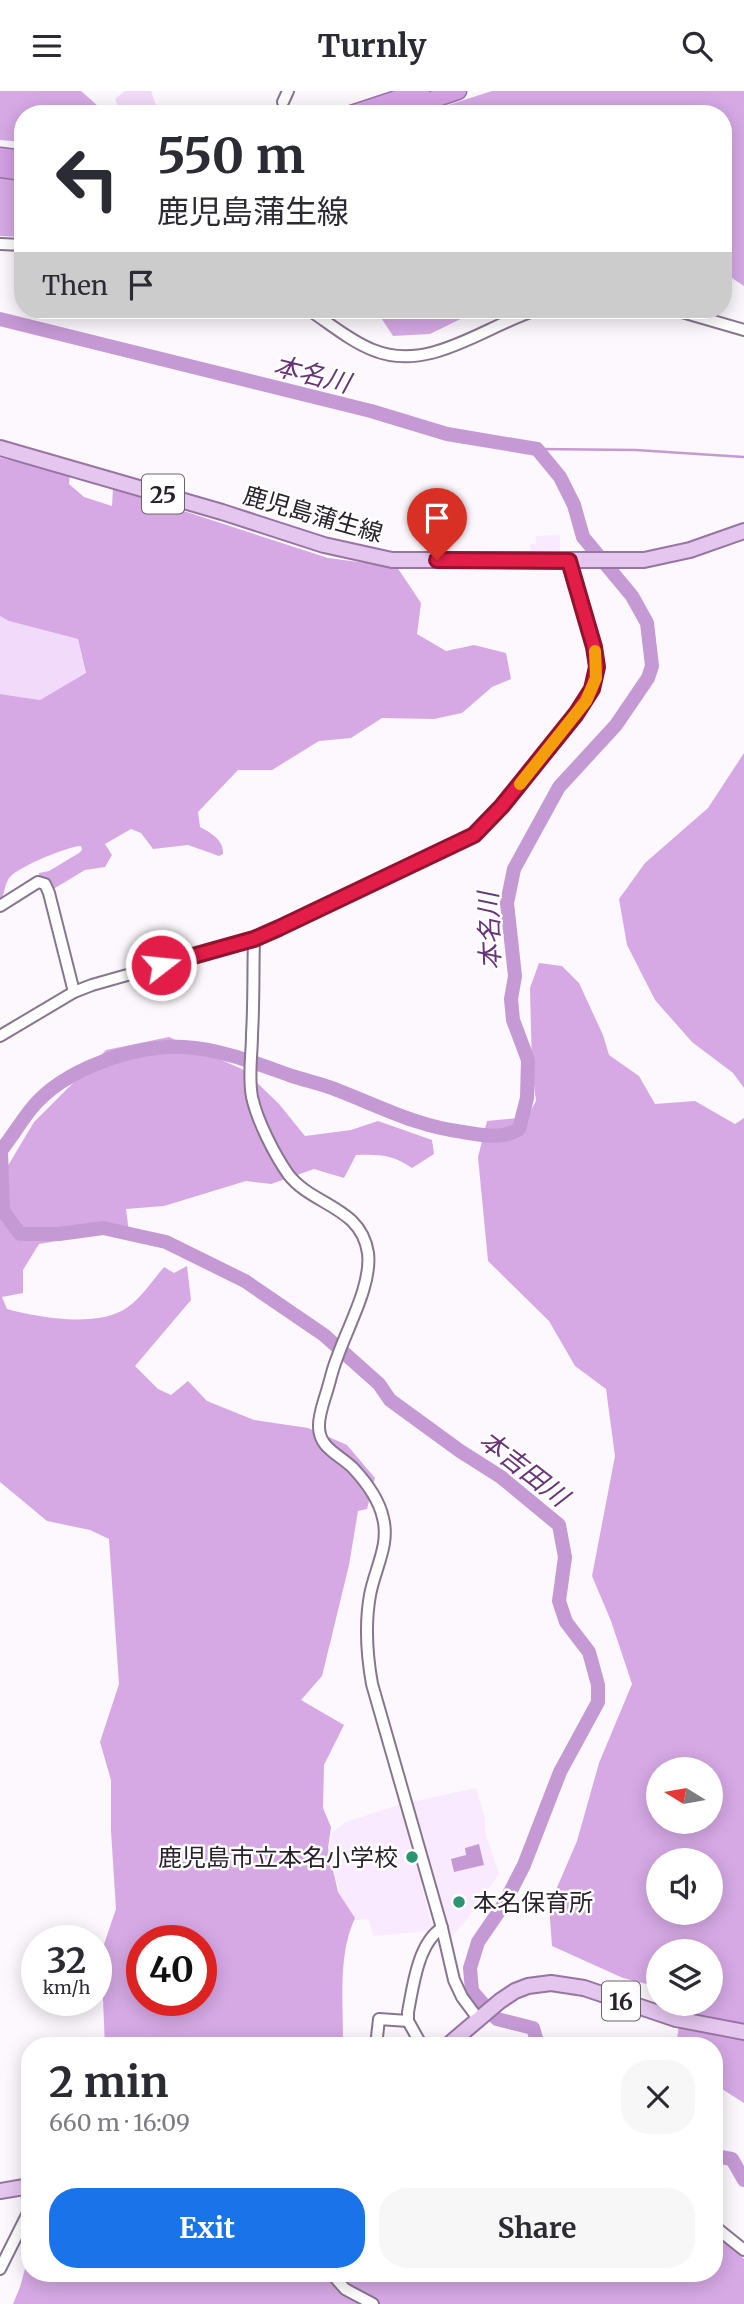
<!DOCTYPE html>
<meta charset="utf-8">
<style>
body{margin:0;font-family:Merriweather,"Noto Sans JP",serif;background:#f7f7f7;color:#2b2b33;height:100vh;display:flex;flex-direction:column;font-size:26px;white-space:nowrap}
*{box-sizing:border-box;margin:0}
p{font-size:23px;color:#7c7c81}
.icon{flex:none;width:38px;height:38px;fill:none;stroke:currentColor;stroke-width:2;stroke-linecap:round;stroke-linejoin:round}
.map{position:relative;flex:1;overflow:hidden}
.panel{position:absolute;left:21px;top:1946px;width:702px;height:245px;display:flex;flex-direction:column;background:#fff;border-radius:28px;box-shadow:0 4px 18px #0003}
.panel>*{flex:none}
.banner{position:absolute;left:14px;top:14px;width:718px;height:214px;border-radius:28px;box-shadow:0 4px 18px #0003;background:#fff;color:#2b2b33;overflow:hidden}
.needle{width:46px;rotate:281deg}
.tools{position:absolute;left:646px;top:1666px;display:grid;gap:14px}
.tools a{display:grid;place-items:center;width:77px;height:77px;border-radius:50%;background:#fff;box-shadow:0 4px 18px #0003;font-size:35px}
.speed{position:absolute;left:21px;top:1834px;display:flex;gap:14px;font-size:35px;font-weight:700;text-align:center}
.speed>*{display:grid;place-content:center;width:91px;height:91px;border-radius:50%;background:#fff;box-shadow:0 4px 18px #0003;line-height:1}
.speed small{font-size:18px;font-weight:400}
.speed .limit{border:10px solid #d22;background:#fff;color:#111}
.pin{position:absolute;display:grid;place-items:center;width:60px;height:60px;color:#fff;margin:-72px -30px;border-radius:50% 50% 50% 0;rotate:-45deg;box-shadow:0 0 7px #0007}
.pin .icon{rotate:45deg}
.me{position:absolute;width:77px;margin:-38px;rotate:74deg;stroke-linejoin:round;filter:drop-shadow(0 0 5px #0008)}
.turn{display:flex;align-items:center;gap:24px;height:147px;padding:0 28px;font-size:32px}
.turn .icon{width:91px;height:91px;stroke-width:2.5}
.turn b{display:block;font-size:49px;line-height:60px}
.then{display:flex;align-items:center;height:66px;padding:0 28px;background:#0003;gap:14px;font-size:26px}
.round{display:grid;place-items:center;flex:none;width:74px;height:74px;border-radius:28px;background:#f7f7f7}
.overview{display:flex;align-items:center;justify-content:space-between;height:119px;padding:0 28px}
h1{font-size:42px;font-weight:700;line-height:52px}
.button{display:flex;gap:14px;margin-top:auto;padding:14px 28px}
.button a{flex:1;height:80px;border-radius:28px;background:#1a73e8;color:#fff;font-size:28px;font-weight:700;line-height:80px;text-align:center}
.button a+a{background:#f7f7f7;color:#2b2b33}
header{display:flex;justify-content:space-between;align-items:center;height:91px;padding:0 28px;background:#fff;font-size:32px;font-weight:700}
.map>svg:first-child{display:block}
.built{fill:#faeaff}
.green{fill:#f2dbfa}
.forest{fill:#d6a9e5;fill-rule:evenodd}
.water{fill:#c599d4}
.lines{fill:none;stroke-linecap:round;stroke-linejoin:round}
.stream{stroke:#c599d4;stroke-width:2.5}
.river{stroke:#c599d4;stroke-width:14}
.minor-tunnel{stroke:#d2cdd3;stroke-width:10;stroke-dasharray:10 5;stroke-linecap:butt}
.minor-casing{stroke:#88758f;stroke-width:14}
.major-casing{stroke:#9874a3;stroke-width:18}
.highway-casing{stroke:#9874a3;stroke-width:19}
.minor{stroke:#fff;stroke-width:10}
.major{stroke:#e5c6ef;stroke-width:14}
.highway{stroke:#d3a0e4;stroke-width:16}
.route-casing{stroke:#92132f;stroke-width:18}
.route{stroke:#e11d48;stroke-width:12}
.slow{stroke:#f59e0b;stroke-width:12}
.poi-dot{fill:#2a9473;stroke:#fff;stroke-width:2.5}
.labels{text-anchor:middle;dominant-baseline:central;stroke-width:5;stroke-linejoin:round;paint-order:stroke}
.shield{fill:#fff;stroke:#69646b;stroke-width:2}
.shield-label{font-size:23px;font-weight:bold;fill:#29212b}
.street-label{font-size:24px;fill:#29212b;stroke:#fff}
.poi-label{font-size:24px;fill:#29212b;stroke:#fff;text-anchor:end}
.water-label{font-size:26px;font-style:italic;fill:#69337a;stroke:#fff}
</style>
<header><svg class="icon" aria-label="menu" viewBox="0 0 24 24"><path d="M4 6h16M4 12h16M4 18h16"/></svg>Turnly<svg class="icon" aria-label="search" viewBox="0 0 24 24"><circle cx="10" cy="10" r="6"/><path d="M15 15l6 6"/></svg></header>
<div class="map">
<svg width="744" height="2213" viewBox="0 0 744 2213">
<rect width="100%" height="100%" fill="#fcf8fd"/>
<!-- built -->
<g class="built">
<path d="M560 444V461L531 463 530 453H536V445Z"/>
<path d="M476 1697 485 1727V1741L499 1783 464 1832 449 1848 433 1791 421 1794 432 1835 429 1840 373 1845 369 1828 346 1830 329 1758 333 1741 346 1731 398 1714Z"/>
</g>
<!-- green -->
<g class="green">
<path d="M125 0H151L159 23H121L115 8Z"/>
<path d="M0 525 10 530 78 548 86 583 40 609 0 603Z"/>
</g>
<!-- forest -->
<g class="forest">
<path d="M0 0H81L107 23H23V51L0 49Z"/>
<path d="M492 0H744V195L723 181V23H420Z"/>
<path d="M0 87 23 89V146L0 145Z"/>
<path d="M376 219H479L430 243 393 245Z"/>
<path d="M0 367 70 382 69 393 84 406 112 415 113 397 328 467 397 476 421 512 417 543 446 560 474 554 506 562 511 588 492 596 462 622 434 628 382 627 351 647 319 650 272 679H238L198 721 200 736C211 742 224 749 223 763L219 765 188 754 153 758 141 742 131 738 105 753 112 764 105 776 85 779 50 800 39 788V782L49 780 79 762 82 759 81 755C68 755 18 776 10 786 4 793 5 804 0 811V603L40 609 86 582 78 548 9 530 0 525Z"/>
<path d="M744 662V997L733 982 692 951 655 909 627 854 619 808 645 772 708 717Z"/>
<path d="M539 872 562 875 579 892 603 944 609 964 639 985 655 1013 695 1010 735 1033 744 1027V2012L714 1993V1955H676L682 1913H710V1860H658V1896L623 1887 552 1855 549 1815 577 1750 599 1672 632 1593 611 1530 592 1485 615 1365 606 1298 575 1275 549 1230 488 1170 478 1066 487 1030 527 1026 536 1010 532 978 530 897ZM658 1678H710V1731H658ZM658 1769H710V1822H658Z"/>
<path d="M169 946 244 979 279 1013 305 1045 351 1039 378 1030 432 1049 434 1063 412 1077C394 1064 378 1063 356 1064L344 1087 314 1078 271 1093 246 1090 164 1115 126 1118 130 1148 100 1143 39 1153 23 1179V1202L2 1206 7 1218C40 1227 99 1237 128 1216 140 1208 154 1188 164 1176L174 1182 187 1175 191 1209 135 1275 158 1298 171 1304 188 1290 207 1310 254 1329 308 1337 347 1354 375 1387 367 1418 358 1420 349 1474 322 1585 301 1609 344 1634 324 1674 323 1717 331 1736 328 1757 338 1801 355 1827C338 1863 343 1910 343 1949L324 1955H105L101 1862 116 1818 111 1740V1689L100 1651 119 1593 109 1448 90 1439 47 1430 0 1391V1088L34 1031 106 959ZM142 1850H201V1909H142Z"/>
<path d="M714 2141 744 2168V2213H13L20 2196 30 2160V2182H714Z"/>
</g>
<!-- water -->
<path class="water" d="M479 1753 484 1774 454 1781 451 1768 466 1764 465 1757Z"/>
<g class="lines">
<!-- stream -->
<path class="stream" d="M537 358 636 359 744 366"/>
<!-- river -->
<g class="river">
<path d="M0 228 371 320 447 343 537 358 560 386 574 414 583 446 632 505 647 532 652 575 648 587 616 634 559 696 514 778 507 812 515 885 511 908 513 929 528 969 527 1007 519 1038C502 1049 482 1044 463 1041 416 1035 381 1016 337 999 323 993 307 990 292 985 258 973 221 958 184 956 134 954 63 978 31 1018 20 1032 11 1047 0 1061"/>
<path d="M1 1060 3 1120 20 1143H59L103 1137 166 1151 245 1190 324 1244 379 1293 390 1309 460 1360 501 1386 559 1434 565 1466 559 1510 566 1531 589 1561 598 1594V1611L560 1681 524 1774 504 1813 478 1851 470 1877 472 1900 492 1923 497 1928 533 1937 536 1947 534 1955"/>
<path d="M714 2065 732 2068 744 2089"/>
</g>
<!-- minor-tunnel -->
<path class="minor-tunnel" d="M279 23 283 11"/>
<defs>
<g id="minor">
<path d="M283 11 288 0"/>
<path d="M0 153 23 154"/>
<path d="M309 219C329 232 350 250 373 259 429 282 483 236 536 219"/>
<path d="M675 219 744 239"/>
<path d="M0 815 38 791 45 793 49 802 74 901"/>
<path d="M254 848C253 879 254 911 252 943 252 964 248 985 252 1006 257 1029 274 1063 288 1083 312 1115 361 1115 368 1162 372 1194 347 1237 337 1267 332 1279 330 1291 326 1303 323 1313 319 1324 319 1334 318 1357 339 1363 353 1377 366 1391 379 1408 383 1427 390 1454 375 1477 370 1504 365 1532 367 1565 372 1593L442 1837 454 1889 462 1906 479 1929"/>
<path d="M0 945 74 901 92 894 254 848 279 837 450 757 474 743 485 734 576 623 586 610 596 587 594 556 569 470"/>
<path d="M376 1955 379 1928 408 1930"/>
<path d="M422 1955 408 1930V1921C413 1895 418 1852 442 1837"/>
<path d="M714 2135 744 2159"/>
<path d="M0 2178 29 2120 30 2114"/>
<path d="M331 2182 345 2198 373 2213"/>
</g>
<g id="major">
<path d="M0 357 222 421 324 454 392 469H644L690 459 744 440"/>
<path d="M447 1955 500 1910 515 1900 528 1895 551 1892 584 1897 676 1928 744 1941"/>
<path d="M0 2100 30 2095"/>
</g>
<g id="highway">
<path d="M351 23 421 0"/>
<path d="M390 23 458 0"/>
<path d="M0 65 23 68"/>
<path d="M0 78 23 81"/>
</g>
</defs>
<!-- minor casing -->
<use href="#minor" class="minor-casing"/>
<!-- major casing -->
<use href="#major" class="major-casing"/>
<!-- highway casing -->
<use href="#highway" class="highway-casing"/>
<!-- minor -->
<use href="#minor" class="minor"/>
<!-- major -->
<use href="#major" class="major"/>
<!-- highway -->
<use href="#highway" class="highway"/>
</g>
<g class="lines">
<defs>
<path id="route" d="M161 874 254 848 279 837 474 744 502 715 576 623 592 598 597 576 594 556 569 470 437 469"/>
</defs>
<!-- route casing -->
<use href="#route" class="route-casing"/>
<!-- route -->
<use href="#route" class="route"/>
<!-- slow -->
<path class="slow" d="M520 693 586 610 596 587 595 560"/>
</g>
<!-- markers -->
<g class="poi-dot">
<circle cx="412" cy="1766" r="7"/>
<circle cx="459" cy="1811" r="7"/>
</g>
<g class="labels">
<!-- shield labels -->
<g class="shield">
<rect x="142" y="383.5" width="42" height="39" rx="5"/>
<rect x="602" y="1890.5" width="38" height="39" rx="5"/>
</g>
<g class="shield-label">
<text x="163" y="403">25</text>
<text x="621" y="1910">16</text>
</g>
<!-- street labels -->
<g class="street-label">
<text transform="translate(313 423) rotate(16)">鹿児島蒲生線</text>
</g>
<!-- poi labels -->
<g class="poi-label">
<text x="398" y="1766">鹿児島市立本名小学校</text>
<text x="473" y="1811" text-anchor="start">本名保育所</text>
</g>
<!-- water labels -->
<g class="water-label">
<text transform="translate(312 283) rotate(14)">本名川</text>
<text transform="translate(489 840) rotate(-92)">本名川</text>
<text transform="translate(524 1377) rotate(38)">本吉田川</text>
</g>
</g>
</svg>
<div class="tools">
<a><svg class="needle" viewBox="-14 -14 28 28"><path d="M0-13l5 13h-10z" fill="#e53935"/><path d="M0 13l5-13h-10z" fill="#7c7c81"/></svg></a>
<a><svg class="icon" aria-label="sound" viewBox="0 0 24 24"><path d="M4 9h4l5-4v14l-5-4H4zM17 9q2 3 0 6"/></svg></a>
<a><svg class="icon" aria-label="layers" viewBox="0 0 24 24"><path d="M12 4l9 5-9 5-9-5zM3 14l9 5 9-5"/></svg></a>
</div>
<div class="speed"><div>32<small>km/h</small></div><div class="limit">40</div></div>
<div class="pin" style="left:437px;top:469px;background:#d93025"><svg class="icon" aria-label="arrive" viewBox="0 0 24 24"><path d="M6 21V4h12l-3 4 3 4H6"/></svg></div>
<svg class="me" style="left:161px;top:874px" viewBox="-20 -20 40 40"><circle r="17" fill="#e11d48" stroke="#fff" stroke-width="3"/><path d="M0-11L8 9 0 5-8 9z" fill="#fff"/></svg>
<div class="banner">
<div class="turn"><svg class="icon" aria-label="left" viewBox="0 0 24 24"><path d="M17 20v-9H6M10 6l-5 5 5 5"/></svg><div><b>550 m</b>鹿児島蒲生線</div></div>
<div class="then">Then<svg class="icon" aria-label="arrive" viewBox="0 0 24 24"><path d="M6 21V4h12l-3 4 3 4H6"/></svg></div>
</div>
<section class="panel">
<div class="overview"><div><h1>2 min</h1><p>660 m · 16:09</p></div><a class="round"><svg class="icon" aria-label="close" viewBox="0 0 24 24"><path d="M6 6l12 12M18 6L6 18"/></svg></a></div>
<div class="button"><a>Exit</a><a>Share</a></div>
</section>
</div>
